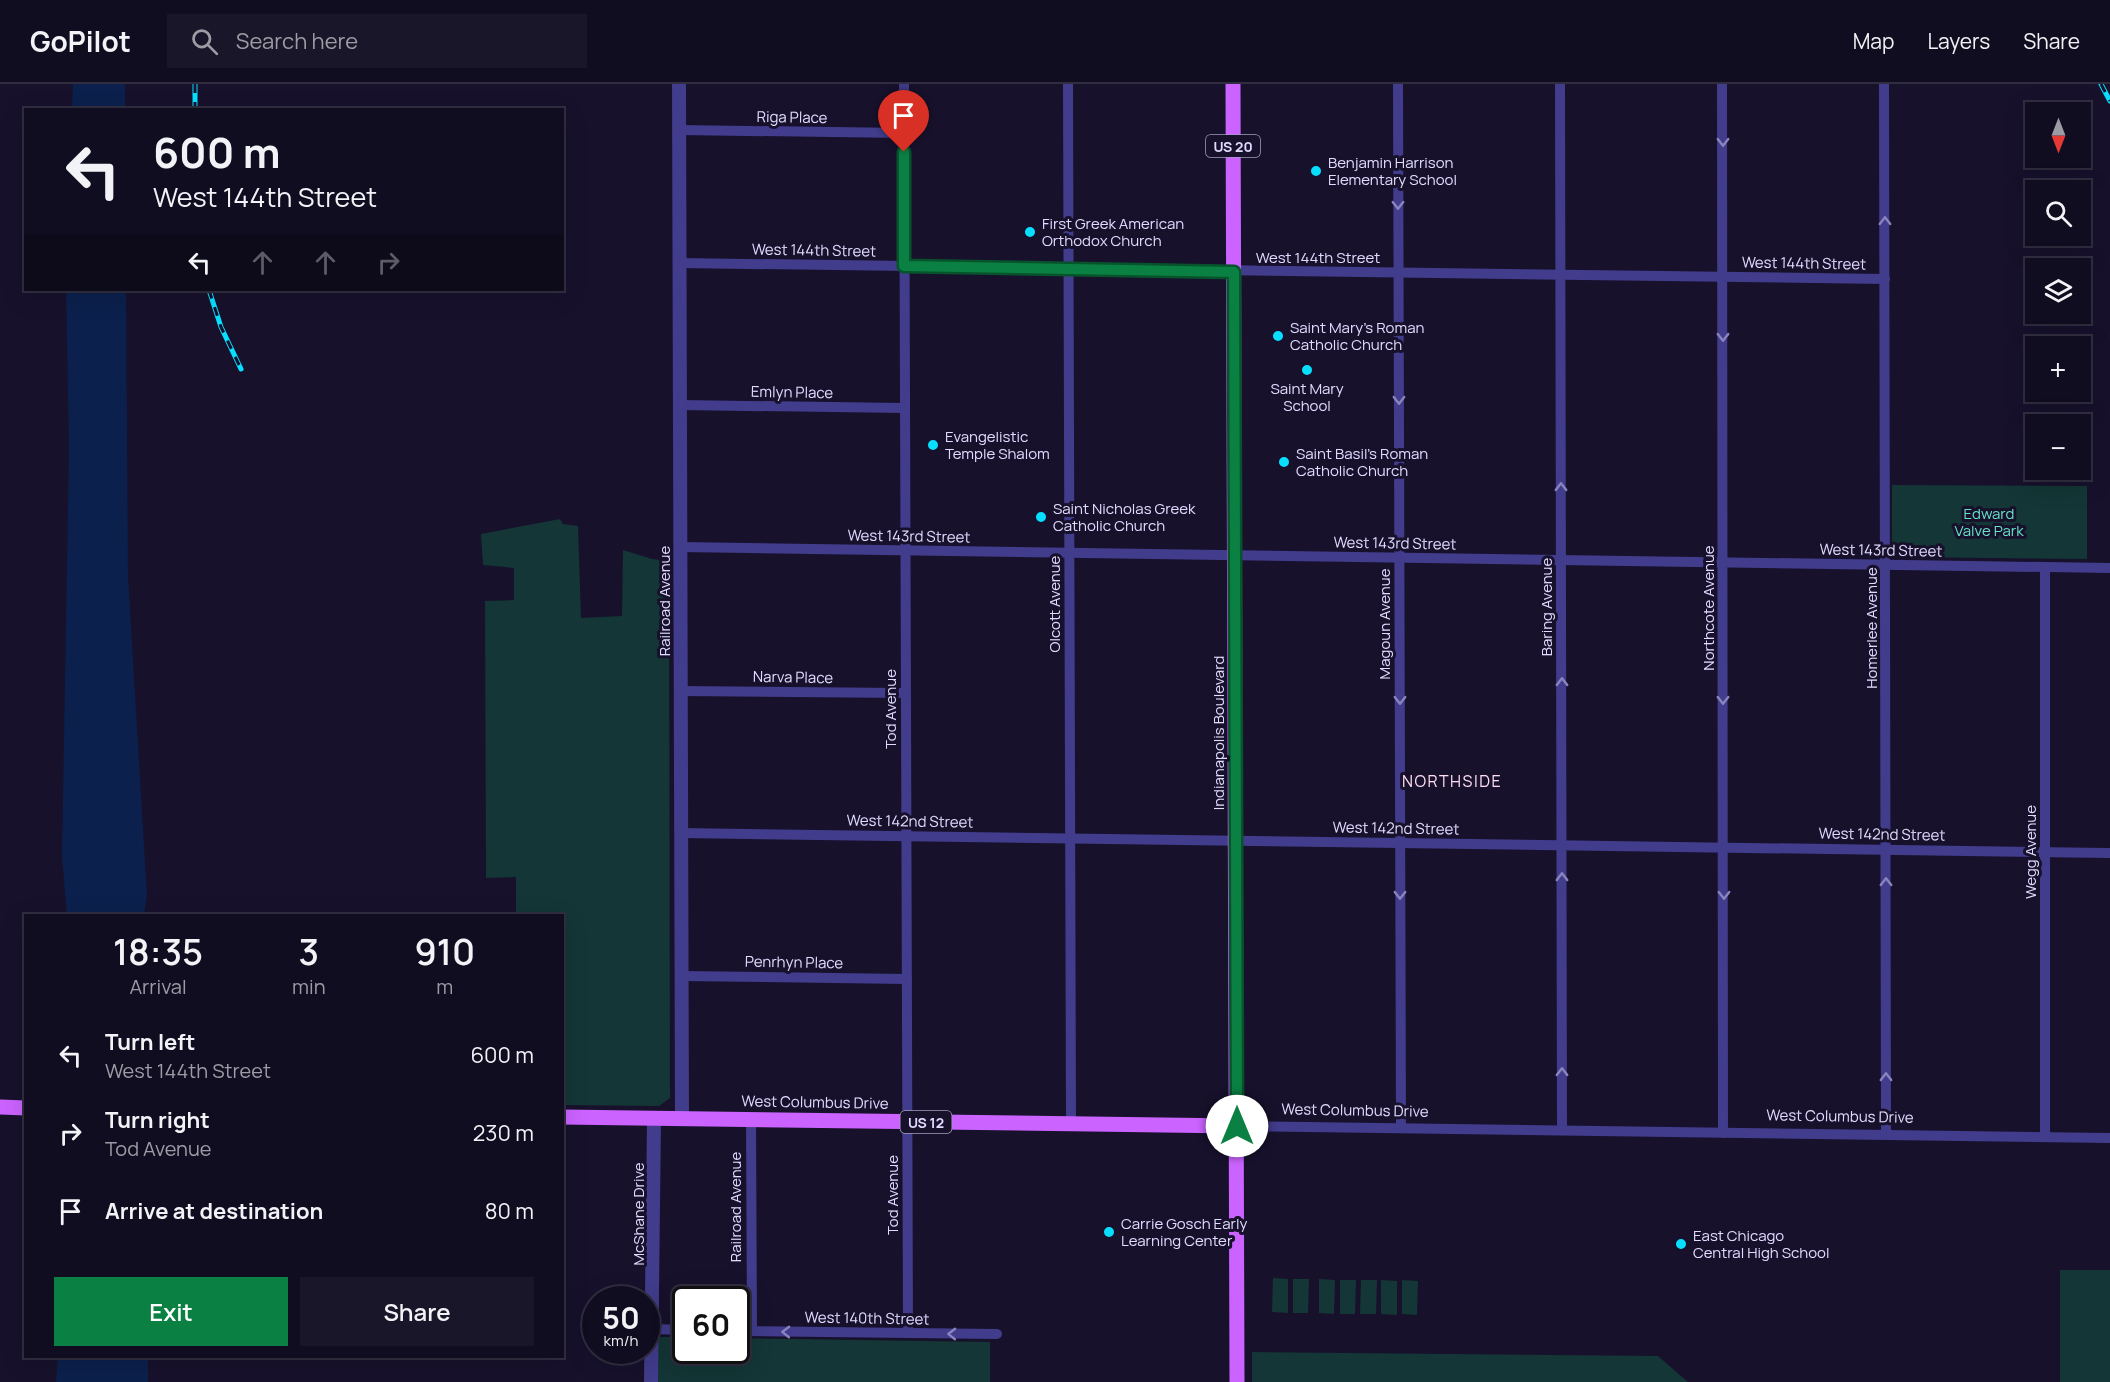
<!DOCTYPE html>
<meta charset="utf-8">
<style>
body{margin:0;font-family:Manrope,sans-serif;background:#1a162a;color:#f1f3f6;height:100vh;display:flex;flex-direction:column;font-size:22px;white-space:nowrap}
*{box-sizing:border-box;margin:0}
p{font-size:20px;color:#9c9ca5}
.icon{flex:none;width:33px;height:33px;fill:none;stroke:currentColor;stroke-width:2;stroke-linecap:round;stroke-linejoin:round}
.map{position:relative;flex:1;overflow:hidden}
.sheet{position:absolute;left:24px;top:830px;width:540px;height:444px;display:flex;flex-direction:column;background:#110d21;border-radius:0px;box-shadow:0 6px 24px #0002,0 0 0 2px #302d3f}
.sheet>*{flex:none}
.top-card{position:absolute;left:24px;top:24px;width:540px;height:183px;border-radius:0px;box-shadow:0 6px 24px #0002,0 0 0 2px #302d3f;background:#110d21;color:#f1f3f6;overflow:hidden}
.needle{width:39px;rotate:180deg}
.fabs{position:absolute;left:2025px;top:18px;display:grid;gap:12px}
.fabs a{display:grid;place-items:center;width:66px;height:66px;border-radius:0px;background:#110d21;box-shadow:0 6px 24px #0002,0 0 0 2px #302d3f;font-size:30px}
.speed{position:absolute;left:582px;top:1202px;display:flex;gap:12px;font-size:30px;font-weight:700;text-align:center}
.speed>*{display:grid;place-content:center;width:78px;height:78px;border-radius:50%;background:#110d21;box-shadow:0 6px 24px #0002,0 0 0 2px #302d3f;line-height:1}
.speed small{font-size:15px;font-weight:400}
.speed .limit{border:3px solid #111;border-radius:9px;background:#fff;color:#111}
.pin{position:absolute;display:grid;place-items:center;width:51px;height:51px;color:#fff;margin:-62px -26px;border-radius:50% 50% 50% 0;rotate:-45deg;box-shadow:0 0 6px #0007}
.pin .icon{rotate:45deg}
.me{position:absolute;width:66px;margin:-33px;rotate:0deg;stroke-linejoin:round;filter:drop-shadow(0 0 4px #0008)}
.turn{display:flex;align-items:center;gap:21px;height:126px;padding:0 30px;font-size:27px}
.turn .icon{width:78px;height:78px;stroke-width:2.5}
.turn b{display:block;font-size:42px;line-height:51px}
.lanes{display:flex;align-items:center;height:57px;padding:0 30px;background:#0003;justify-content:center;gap:30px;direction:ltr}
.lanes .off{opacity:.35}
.eta{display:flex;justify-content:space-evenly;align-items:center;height:102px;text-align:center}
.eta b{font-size:36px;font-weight:600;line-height:42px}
.action{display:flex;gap:12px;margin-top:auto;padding:12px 30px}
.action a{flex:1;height:69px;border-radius:0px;background:#0b8043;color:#fff;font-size:24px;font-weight:600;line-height:69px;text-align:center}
.action a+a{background:#1a162a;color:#f1f3f6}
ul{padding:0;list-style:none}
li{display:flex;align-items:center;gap:18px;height:78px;padding:0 30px}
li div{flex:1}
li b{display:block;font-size:22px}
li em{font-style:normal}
header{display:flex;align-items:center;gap:36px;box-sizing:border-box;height:84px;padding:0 30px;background:#110d21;border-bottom:2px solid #302d3f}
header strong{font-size:28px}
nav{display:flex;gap:33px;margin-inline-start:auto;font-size:21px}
.search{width:420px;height:54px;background:#1a162a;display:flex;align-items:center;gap:15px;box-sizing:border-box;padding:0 21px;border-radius:0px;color:#9c9ca5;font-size:22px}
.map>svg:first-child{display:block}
.green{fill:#143636}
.water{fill:#0b204c}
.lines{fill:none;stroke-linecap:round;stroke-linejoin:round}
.minor{stroke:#413c8b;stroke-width:10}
.tertiary{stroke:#413c8b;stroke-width:14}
.primary{stroke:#ca63ff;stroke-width:15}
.rail-casing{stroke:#08dfff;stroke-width:5}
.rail{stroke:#17112c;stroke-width:3;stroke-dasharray:9;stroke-linecap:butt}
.oneway{stroke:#8984bf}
.route-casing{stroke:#07532c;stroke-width:15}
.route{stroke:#0b8043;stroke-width:10}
.poi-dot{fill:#08dfff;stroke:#17112c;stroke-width:2}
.labels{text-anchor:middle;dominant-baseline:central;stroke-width:6;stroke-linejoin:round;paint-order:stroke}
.shield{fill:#17112c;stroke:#a49fc0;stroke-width:1.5}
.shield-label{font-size:14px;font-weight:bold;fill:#e1dcff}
.street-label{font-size:15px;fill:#e1dcff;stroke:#17112c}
.poi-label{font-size:15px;fill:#e1dcff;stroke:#17112c;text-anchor:start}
.park-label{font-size:15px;fill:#65e2c7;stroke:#17112c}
.neighbourhood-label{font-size:16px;letter-spacing:1.5px;fill:#ffdef2;stroke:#17112c}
</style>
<header>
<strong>GoPilot</strong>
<div class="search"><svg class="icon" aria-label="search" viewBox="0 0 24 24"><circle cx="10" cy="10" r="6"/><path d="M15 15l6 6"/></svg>Search here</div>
<nav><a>Map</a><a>Layers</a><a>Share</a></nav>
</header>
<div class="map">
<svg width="2110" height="1298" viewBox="0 0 2110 1298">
<rect width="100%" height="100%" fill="#17112c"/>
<!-- green -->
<g class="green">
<path d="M1892 401 2087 402V475L1896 473 1892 468Z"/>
<path d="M560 435 563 440 578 442 581 534 622 532 623 466 652 475 669 477 670 1014 659 1022 563 1021 562 831H516V793L486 794 485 517 514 516V484L483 481 481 450Z"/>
<rect x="2060" y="1186" width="50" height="112"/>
<path d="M1273 1194 1288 1195V1229L1272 1228Z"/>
<path d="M1293 1195H1309L1308 1229H1293Z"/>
<path d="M1319 1195 1335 1196 1334 1230 1319 1229Z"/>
<path d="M1340 1196H1356L1355 1230H1340Z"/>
<path d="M1361 1196H1377L1376 1230H1360Z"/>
<path d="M1381 1196 1397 1197V1231L1381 1230Z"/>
<path d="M1402 1196 1418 1197 1417 1231 1402 1230Z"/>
<path d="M657 1253H685L686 1266H736L737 1254 990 1258V1298H657Z"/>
<path d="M1252 1268 1658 1272 1688 1298H1252Z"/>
</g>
<!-- water -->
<g class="water">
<path d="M73 0H125V25H72Z"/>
<path d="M66 206H126L128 492 147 812 144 831H67L62 772 69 363Z"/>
<path d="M58 1272H148V1298H56Z"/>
</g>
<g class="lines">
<!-- minor -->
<g class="minor">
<path d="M904 0 908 1249"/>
<path d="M1068 0 1071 1040"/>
<path d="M1398 0 1401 1044"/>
<path d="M1560 0 1562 1046"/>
<path d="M1722 0 1723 1049"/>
<path d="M1884 0 1886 1051"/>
<path d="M679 46 904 49"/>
<path d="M679 179 1885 195"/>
<path d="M679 321 904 324"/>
<path d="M680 463 2110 484"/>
<path d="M2045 483V1053"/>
<path d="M680 607 905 609"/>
<path d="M681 749 2110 769"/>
<path d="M681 892 907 895"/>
<path d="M751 1035 752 1247"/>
<path d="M1237 1042 2110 1054"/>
<path d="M652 1245 686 1246"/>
<path d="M736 1247 997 1250"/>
</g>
<!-- tertiary -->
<g class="tertiary">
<path d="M679 0 682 1034"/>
<path d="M651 1298 654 1034"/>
</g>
<!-- primary -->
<g class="primary">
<path d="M1233 0 1237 1298"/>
<path d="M0 1023 26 1024"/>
<path d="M562 1033 1237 1042"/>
</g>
<defs>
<g id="rail">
<path d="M195 0V26"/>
<path d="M2101 0 2110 17"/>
<path d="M209 206 221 243 241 285"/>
</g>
</defs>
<!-- rail casing -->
<use href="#rail" class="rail-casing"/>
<!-- rail -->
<use href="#rail" class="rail"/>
</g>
<!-- one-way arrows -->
<defs><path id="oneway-chevron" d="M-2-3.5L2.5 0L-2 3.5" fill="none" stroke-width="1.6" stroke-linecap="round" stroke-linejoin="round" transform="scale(1.5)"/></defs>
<g class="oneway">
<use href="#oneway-chevron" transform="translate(1723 58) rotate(90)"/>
<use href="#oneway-chevron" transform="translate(1398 121) rotate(90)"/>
<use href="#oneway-chevron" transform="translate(1885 137) rotate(-90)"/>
<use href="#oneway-chevron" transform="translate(1723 253) rotate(90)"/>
<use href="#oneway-chevron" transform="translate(1399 316) rotate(90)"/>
<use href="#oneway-chevron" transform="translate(1561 403) rotate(-90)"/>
<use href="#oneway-chevron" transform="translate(1562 598) rotate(-90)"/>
<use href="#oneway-chevron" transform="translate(1400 616) rotate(90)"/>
<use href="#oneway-chevron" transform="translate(1723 616) rotate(90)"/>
<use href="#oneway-chevron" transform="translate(1562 793) rotate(-90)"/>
<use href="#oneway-chevron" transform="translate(1886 798) rotate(-90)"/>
<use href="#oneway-chevron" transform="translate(1400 811) rotate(90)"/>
<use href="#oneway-chevron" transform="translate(1724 811) rotate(90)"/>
<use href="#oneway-chevron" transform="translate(1562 988) rotate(-90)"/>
<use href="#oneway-chevron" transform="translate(1886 993) rotate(-90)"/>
<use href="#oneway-chevron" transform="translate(786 1248) rotate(-179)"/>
<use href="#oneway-chevron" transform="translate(952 1250) rotate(-179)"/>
</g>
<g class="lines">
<defs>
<path id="route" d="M904 68V182L1234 188 1237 1042"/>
</defs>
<!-- route casing -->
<use href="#route" class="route-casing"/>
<!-- route -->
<use href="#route" class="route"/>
</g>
<!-- markers -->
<g class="poi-dot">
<circle cx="1316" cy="87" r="6"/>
<circle cx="1030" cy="148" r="6"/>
<circle cx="1278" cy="252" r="6"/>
<circle cx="1307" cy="286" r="6"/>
<circle cx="933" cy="361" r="6"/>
<circle cx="1284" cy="378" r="6"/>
<circle cx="1041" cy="433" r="6"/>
<circle cx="1109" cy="1148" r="6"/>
<circle cx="1681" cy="1160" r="6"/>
</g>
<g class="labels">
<!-- shield labels -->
<g class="shield">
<rect x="1206" y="51" width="54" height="22" rx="4.5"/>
<rect x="900.5" y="1027" width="51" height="22" rx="4.5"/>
</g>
<g class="shield-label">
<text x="1233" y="62">US 20</text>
<text x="926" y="1038">US 12</text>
</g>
<!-- street labels -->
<g class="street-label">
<text transform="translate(792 33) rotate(1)">Riga Place</text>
<text transform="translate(814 166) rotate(1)">West 144th Street</text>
<text x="1318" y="173">West 144th Street</text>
<text transform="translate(1804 179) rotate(1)">West 144th Street</text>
<text transform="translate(792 308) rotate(1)">Emlyn Place</text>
<text transform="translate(909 452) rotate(1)">West 143rd Street</text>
<text transform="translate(1395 459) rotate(1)">West 143rd Street</text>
<text transform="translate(1881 466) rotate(1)">West 143rd Street</text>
<text transform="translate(664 517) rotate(-90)">Railroad Avenue</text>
<text transform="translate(1054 520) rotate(-90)">Olcott Avenue</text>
<text transform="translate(1546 523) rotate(-90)">Baring Avenue</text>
<text transform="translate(1708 524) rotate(-90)">Northcote Avenue</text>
<text transform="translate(1384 540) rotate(-90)">Magoun Avenue</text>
<text transform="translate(1871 544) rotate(-90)">Homerlee Avenue</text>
<text transform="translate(793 593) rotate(1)">Narva Place</text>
<text transform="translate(890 625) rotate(-90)">Tod Avenue</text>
<text transform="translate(1218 649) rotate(-90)">Indianapolis Boulevard</text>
<text transform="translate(910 737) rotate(1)">West 142nd Street</text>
<text transform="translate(1396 744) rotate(1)">West 142nd Street</text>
<text transform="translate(1882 750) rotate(1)">West 142nd Street</text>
<text transform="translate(2030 768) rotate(-90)">Wegg Avenue</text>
<text transform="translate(794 878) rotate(1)">Penrhyn Place</text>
<text transform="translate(815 1018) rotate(1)">West Columbus Drive</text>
<text transform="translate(1355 1026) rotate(1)">West Columbus Drive</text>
<text transform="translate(1840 1032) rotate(1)">West Columbus Drive</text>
<text transform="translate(892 1111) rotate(-90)">Tod Avenue</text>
<text transform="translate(735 1123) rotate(-90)">Railroad Avenue</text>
<text transform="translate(638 1130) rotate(-90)">McShane Drive</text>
<text transform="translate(867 1234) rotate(1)">West 140th Street</text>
</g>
<!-- poi labels -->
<g class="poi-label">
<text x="1328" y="78">Benjamin Harrison<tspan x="1328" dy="17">Elementary School</tspan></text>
<text x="1042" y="139">First Greek American<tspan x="1042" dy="17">Orthodox Church</tspan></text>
<text x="1290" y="243">Saint Mary's Roman<tspan x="1290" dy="17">Catholic Church</tspan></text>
<text x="1307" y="304" text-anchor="middle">Saint Mary<tspan x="1307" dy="17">School</tspan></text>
<text x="945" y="352">Evangelistic<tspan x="945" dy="17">Temple Shalom</tspan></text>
<text x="1296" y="369">Saint Basil's Roman<tspan x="1296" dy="17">Catholic Church</tspan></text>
<text x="1053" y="424">Saint Nicholas Greek<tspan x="1053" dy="17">Catholic Church</tspan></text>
<text x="1121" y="1139">Carrie Gosch Early<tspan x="1121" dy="17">Learning Center</tspan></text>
<text x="1693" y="1151">East Chicago<tspan x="1693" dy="17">Central High School</tspan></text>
</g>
<!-- park labels -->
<g class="park-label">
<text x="1989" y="429">Edward<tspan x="1989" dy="17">Valve Park</tspan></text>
</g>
<!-- neighbourhood labels -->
<g class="neighbourhood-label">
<text x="1452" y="697">NORTHSIDE</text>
</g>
</g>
</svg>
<div class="fabs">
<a><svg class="needle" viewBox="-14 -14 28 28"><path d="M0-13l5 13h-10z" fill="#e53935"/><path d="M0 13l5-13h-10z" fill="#9c9ca5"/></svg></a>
<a><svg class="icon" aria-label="search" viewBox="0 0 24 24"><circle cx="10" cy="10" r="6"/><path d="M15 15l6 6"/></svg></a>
<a><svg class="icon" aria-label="layers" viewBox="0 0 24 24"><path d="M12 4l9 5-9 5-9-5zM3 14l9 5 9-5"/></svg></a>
<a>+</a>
<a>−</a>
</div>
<div class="speed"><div>50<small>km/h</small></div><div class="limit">60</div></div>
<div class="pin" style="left:904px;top:68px;background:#d93025"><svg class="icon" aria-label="arrive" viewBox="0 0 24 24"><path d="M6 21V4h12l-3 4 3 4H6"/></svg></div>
<svg class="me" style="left:1237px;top:1042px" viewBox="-20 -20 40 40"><circle r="19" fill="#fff"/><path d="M0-13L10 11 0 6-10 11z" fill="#0b8043"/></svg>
<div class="top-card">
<div class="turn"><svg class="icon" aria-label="left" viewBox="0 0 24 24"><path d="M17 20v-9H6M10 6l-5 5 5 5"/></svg><div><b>600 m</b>West 144th Street</div></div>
<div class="lanes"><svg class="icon" aria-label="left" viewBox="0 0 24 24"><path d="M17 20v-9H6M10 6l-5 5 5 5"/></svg><svg class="icon off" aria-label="ahead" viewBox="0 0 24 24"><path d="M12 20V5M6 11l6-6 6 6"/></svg><svg class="icon off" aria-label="ahead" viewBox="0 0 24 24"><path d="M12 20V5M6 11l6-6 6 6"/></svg><svg class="icon off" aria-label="right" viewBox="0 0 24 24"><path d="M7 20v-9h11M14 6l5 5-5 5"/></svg></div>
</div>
<section class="sheet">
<div class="eta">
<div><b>18:35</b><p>Arrival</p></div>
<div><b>3</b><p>min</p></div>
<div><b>910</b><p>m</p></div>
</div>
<ul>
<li><svg class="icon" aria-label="left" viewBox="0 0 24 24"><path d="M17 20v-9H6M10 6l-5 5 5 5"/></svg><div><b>Turn left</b><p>West 144th Street</p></div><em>600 m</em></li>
<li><svg class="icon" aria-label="right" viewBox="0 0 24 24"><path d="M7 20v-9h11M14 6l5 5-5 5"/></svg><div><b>Turn right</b><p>Tod Avenue</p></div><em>230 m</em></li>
<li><svg class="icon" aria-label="arrive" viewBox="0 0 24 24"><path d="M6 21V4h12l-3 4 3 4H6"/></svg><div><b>Arrive at destination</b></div><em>80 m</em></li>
</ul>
<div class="action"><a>Exit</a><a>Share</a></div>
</section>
</div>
